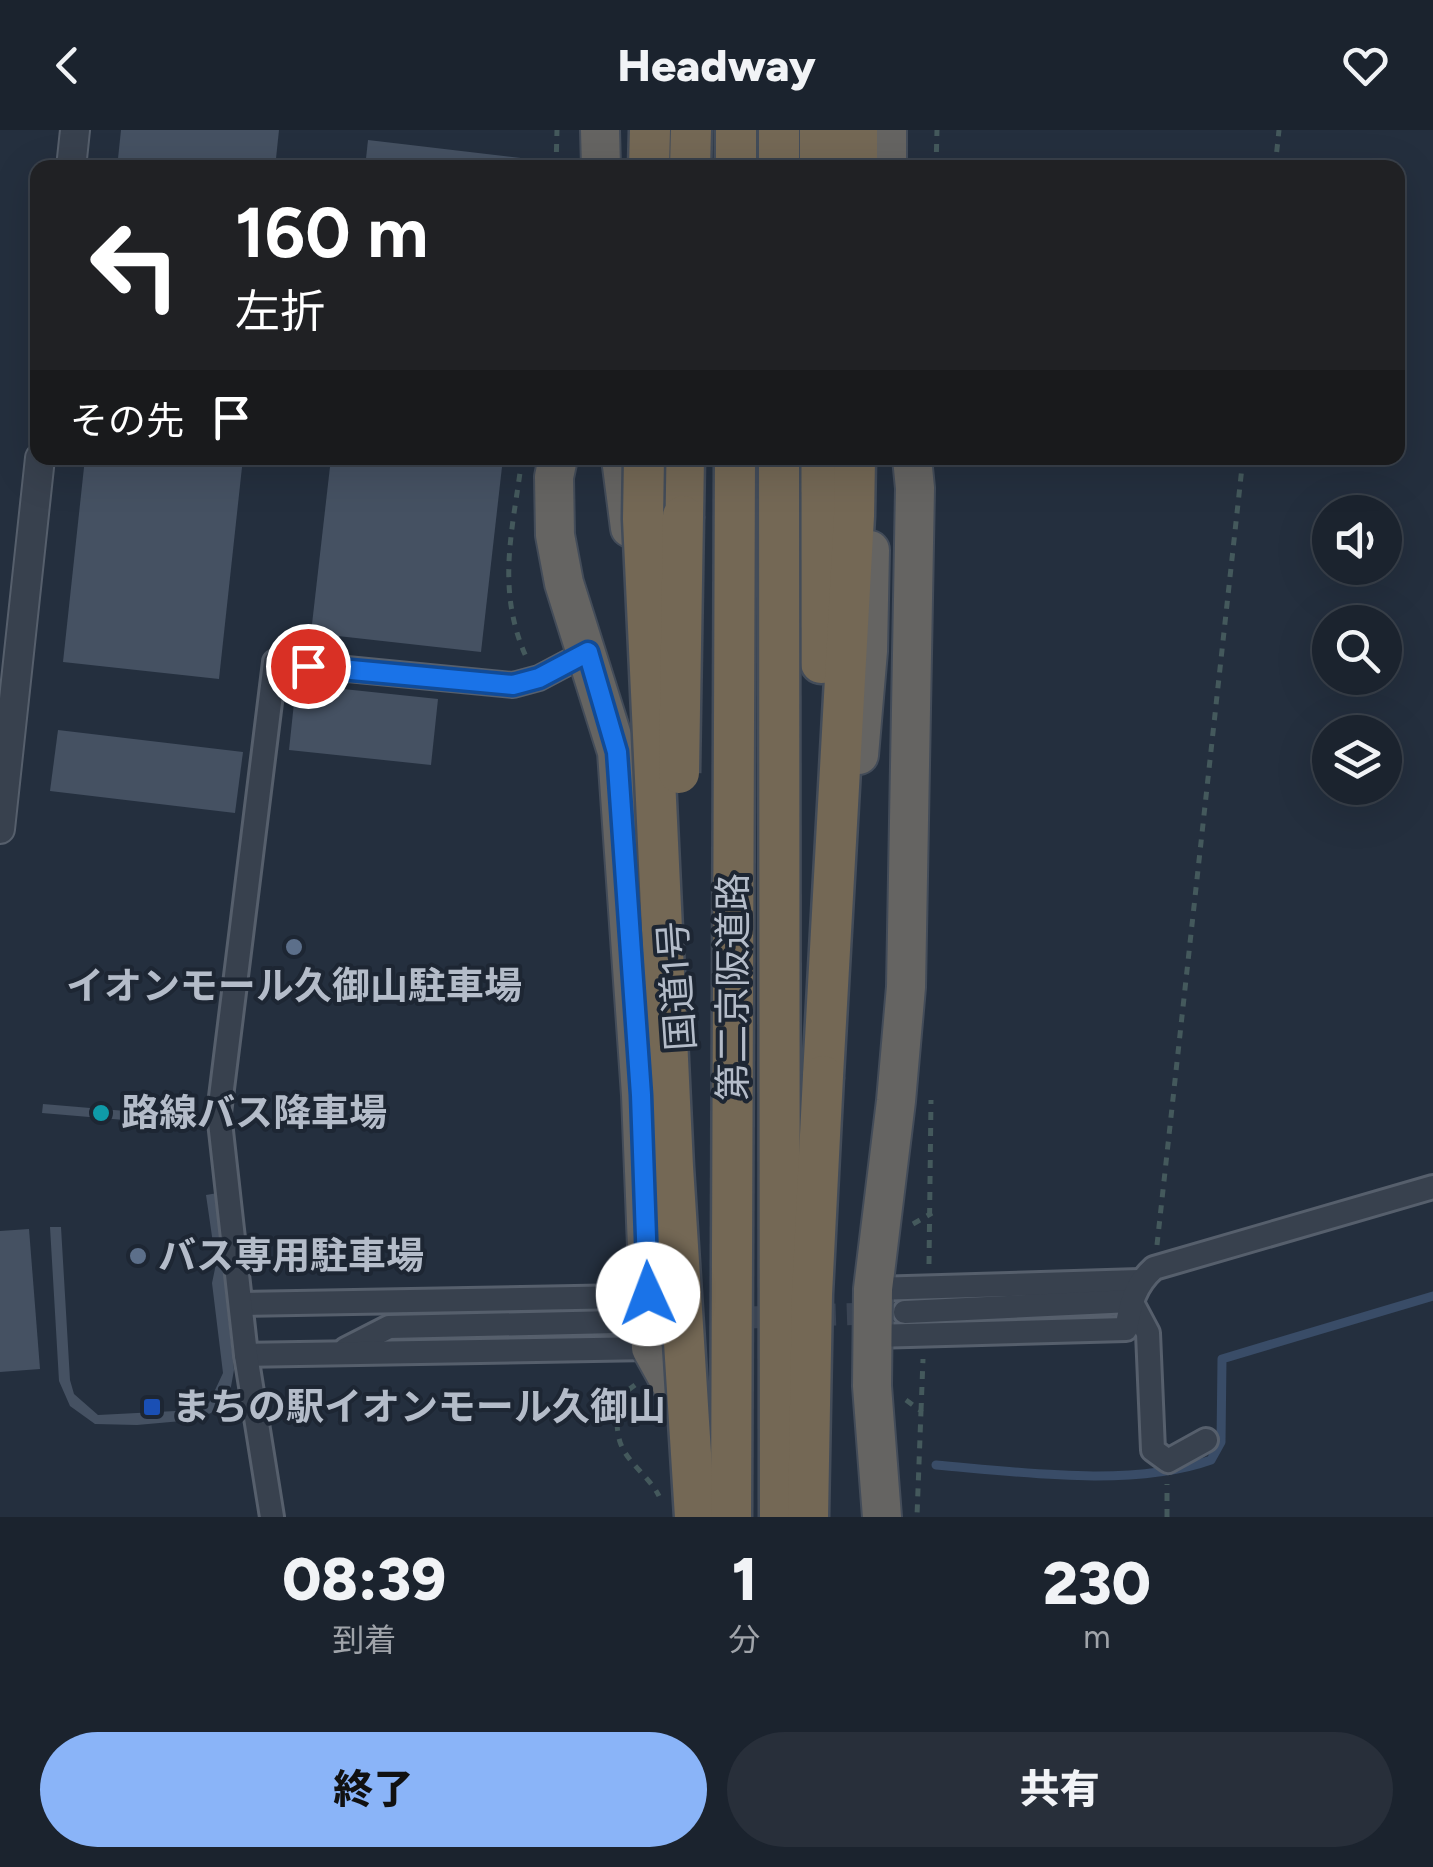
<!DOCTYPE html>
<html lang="ja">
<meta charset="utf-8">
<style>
body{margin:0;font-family:Figtree,"Noto Sans JP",sans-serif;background:#282f3a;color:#f1f3f6;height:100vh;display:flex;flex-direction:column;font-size:38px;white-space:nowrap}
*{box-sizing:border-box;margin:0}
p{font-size:32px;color:#a0a4aa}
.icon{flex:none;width:55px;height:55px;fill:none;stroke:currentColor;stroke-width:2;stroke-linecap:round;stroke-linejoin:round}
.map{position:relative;height:1387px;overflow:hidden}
.panel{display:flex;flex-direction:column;background:#1b232e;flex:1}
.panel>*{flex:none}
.top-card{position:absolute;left:30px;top:30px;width:1375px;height:305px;border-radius:20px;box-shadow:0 10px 40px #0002,0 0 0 2px #39404a;background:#202124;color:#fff;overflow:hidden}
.controls{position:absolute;left:1312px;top:365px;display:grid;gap:20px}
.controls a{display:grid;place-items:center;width:90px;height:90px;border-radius:50%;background:#1b232e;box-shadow:0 10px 40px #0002,0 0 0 2px #39404a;font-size:50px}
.pin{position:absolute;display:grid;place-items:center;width:85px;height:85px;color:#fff;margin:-42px;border:5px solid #fff;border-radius:50%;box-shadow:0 2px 10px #0007}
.me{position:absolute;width:110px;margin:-55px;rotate:358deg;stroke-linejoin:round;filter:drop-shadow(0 0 8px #0008)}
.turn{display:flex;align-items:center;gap:35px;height:210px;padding:0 40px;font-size:45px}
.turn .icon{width:130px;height:130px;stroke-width:2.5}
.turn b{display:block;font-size:70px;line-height:85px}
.then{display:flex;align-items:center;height:95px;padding:0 40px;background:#0003;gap:20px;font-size:38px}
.eta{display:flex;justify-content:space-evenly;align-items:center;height:170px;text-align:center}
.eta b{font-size:60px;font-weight:800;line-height:70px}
.button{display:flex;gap:20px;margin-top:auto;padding:20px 40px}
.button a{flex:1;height:115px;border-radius:60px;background:#8ab4f8;color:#111;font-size:40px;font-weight:800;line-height:115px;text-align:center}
.button a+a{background:#282f3a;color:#f1f3f6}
header{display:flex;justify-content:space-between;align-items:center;height:130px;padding:0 40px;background:#1b232e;font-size:45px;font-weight:800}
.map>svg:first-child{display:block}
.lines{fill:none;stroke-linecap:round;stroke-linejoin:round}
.stream{stroke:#394c67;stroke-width:9}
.building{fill:#455162}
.minor-tunnel{stroke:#3a4453;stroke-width:22;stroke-dasharray:22 11;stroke-linecap:butt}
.minor-casing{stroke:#565f6c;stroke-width:28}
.tertiary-casing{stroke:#565f6c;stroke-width:32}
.trunk-casing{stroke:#434c59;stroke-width:42}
.motorway-casing{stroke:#434c59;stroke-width:45}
.path{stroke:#44595c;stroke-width:5;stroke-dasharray:8 8;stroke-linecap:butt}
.minor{stroke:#38414e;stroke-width:22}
.tertiary{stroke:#38414e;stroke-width:28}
.trunk{stroke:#656462;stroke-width:38}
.motorway{stroke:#746855;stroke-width:40}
.motorway-bridge-casing{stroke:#434c59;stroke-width:45;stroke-linecap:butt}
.motorway-bridge{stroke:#746855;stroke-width:40}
.route-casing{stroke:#114b97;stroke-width:25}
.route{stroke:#1a73e8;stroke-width:18}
.service-dot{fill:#5c6f8a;stroke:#1d2633;stroke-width:4}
.culture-dot{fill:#0f9aa8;stroke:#1d2633;stroke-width:4}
.transit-dot{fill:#1a4fb4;stroke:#1d2633;stroke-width:4}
.labels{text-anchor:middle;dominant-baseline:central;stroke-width:8;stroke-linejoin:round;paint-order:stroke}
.poi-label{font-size:38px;font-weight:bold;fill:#b4bcc9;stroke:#1d2633;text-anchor:start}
.street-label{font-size:38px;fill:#b4bcc9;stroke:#1d2633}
</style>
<header><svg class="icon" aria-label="back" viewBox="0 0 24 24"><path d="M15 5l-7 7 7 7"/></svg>Headway<svg class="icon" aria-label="heart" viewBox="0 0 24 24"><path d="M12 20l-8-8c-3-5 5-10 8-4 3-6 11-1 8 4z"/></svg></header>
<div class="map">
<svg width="1433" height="1387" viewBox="0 0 1433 1387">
<rect width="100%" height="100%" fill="#242f3e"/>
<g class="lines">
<!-- stream -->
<path class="stream" d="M936 1335C1018 1342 1133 1358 1211 1330L1221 1312 1222 1229 1433 1166"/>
</g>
<!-- building -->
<g class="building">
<path d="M121 0H279L275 38H117Z"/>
<path d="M368 10 538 30 537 38H365Z"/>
<path d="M85 328H243L219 549 63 532Z"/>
<path d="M331 328H503L481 522 311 503Z"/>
<path d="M296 554 438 569 431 635 289 620Z"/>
<path d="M58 600 243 622 235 683 50 661Z"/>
<path d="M43 974 161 984 160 993 42 983Z"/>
<path d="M218 1063 227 1139 225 1157 234 1240 230 1262 211 1283 193 1290 137 1295 95 1294 70 1276 59 1251 50 1097H61L70 1250 74 1264 98 1285 195 1280 209 1273 223 1243 212 1153 216 1134 206 1065Z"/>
<path d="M29 1099 40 1239 0 1242V1101Z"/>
</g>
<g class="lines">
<!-- minor-tunnel -->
<path class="minor-tunnel" d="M616 1192 882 1183"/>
<defs>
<g id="minor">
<path d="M873 1159 1140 1151"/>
<path d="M241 1174 628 1167 648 1164"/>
<path d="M905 1182 1131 1171 1148 1203 1153 1320 1168 1331 1206 1310"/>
<path d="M873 1206 1126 1199C1131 1173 1134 1156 1154 1138L1433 1057"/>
<path d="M346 1219 389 1197 616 1192"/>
<path d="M246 1225 651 1218"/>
<path d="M272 1387 246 1225 219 983 275 532 513 555 539 548 588 522"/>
</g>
<g id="tertiary">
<path d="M71 38 75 0"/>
<path d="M0 699 40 328"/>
</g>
<g id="trunk">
<path d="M600 0 601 38"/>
<path d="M887 0V38"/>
<path d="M558 328 554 347 555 405 564 453 617 622 641 965 651 1218 690 1288"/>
<path d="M621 328 630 398"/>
<path d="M859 625 868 521 870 420"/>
<path d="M882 1387 872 1256 873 1159 896 971 906 857 915 358 912 328"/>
</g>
<g id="motorway">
<path d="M820 0V38"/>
<path d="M649 38 650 0"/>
<path d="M690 38 691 0"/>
<path d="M736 38V0"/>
<path d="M779 38V0"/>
<path d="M857 38V0"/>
<path d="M820 328 821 533"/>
<path d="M683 386 684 328"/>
<path d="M823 946 854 386 855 328"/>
</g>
</defs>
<!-- minor casing -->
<use href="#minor" class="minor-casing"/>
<!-- tertiary casing -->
<use href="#tertiary" class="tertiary-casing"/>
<!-- trunk casing -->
<use href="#trunk" class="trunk-casing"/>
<!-- motorway casing -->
<use href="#motorway" class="motorway-casing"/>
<!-- path -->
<g class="path">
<path d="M556 38 557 0"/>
<path d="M936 38 937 0"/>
<path d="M1275 38 1279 0"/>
<path d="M522 328C513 400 495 459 527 529"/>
<path d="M913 1094 932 1083"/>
<path d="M1157 1115 1243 328"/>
<path d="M929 1134 931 970"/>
<path d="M635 1255 615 1270C617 1283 616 1299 620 1312 627 1333 649 1346 659 1366"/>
<path d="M906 1270 921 1281 917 1386"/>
<path d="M921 1281 923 1229"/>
<path d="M1167 1387V1354"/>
</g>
<!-- minor -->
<use href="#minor" class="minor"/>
<!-- tertiary -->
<use href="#tertiary" class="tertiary"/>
<!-- trunk -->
<use href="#trunk" class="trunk"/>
<!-- motorway -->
<use href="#motorway" class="motorway"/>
<defs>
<g id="motorway-bridge">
<path d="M644 328 643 389 673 1037 695 1387"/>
<path d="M779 328 780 1387"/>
<path d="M679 643 683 386"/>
<path d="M731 1387 735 328"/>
<path d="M808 1387 812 1164 823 946"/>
</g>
</defs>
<!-- motorway-bridge casing -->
<use href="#motorway-bridge" class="motorway-bridge-casing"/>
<!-- motorway-bridge -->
<use href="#motorway-bridge" class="motorway-bridge"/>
</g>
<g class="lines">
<defs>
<path id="route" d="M308 536 513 555 539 548 588 522 617 622 641 965 648 1164"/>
</defs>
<!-- route casing -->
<use href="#route" class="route-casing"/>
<!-- route -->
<use href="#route" class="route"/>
</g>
<!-- markers -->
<g class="service-dot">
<circle cx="294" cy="817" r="10"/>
<circle cx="138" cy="1126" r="10"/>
</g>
<circle class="culture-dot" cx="101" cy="983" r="10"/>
<rect class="transit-dot" x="142" y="1267" width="20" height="20" rx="5"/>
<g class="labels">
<!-- poi labels -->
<g class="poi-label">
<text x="294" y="856" text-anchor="middle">イオンモール久御山駐車場</text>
<text x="121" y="983">路線バス降車場</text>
<text x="158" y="1126">バス専用駐車場</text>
<text x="172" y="1277">まちの駅イオンモール久御山</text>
</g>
<!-- street labels -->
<g class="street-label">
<text transform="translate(677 856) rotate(-94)">国道1号</text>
<text transform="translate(733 857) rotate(-90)">第二京阪道路</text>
</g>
</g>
</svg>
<div class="controls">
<a><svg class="icon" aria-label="sound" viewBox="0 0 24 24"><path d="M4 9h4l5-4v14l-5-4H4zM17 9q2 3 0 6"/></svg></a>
<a><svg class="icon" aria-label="search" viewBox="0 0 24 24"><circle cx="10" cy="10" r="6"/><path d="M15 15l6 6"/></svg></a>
<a><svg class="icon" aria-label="layers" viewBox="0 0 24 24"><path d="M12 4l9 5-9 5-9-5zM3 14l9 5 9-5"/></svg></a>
</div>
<div class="pin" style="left:308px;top:536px;background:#d93025"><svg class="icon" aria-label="arrive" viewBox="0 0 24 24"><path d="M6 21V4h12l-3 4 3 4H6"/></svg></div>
<svg class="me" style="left:648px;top:1164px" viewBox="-20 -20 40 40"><circle r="19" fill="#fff"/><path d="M0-13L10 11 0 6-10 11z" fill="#1a73e8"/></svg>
<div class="top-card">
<div class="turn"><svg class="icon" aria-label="left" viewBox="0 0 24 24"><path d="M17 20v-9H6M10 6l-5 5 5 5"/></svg><div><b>160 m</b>左折</div></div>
<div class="then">その先<svg class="icon" aria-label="arrive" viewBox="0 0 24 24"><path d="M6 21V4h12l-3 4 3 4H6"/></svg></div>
</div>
</div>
<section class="panel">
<div class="eta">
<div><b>08:39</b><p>到着</p></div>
<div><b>1</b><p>分</p></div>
<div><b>230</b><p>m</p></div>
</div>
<div class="button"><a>終了</a><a>共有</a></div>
</section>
